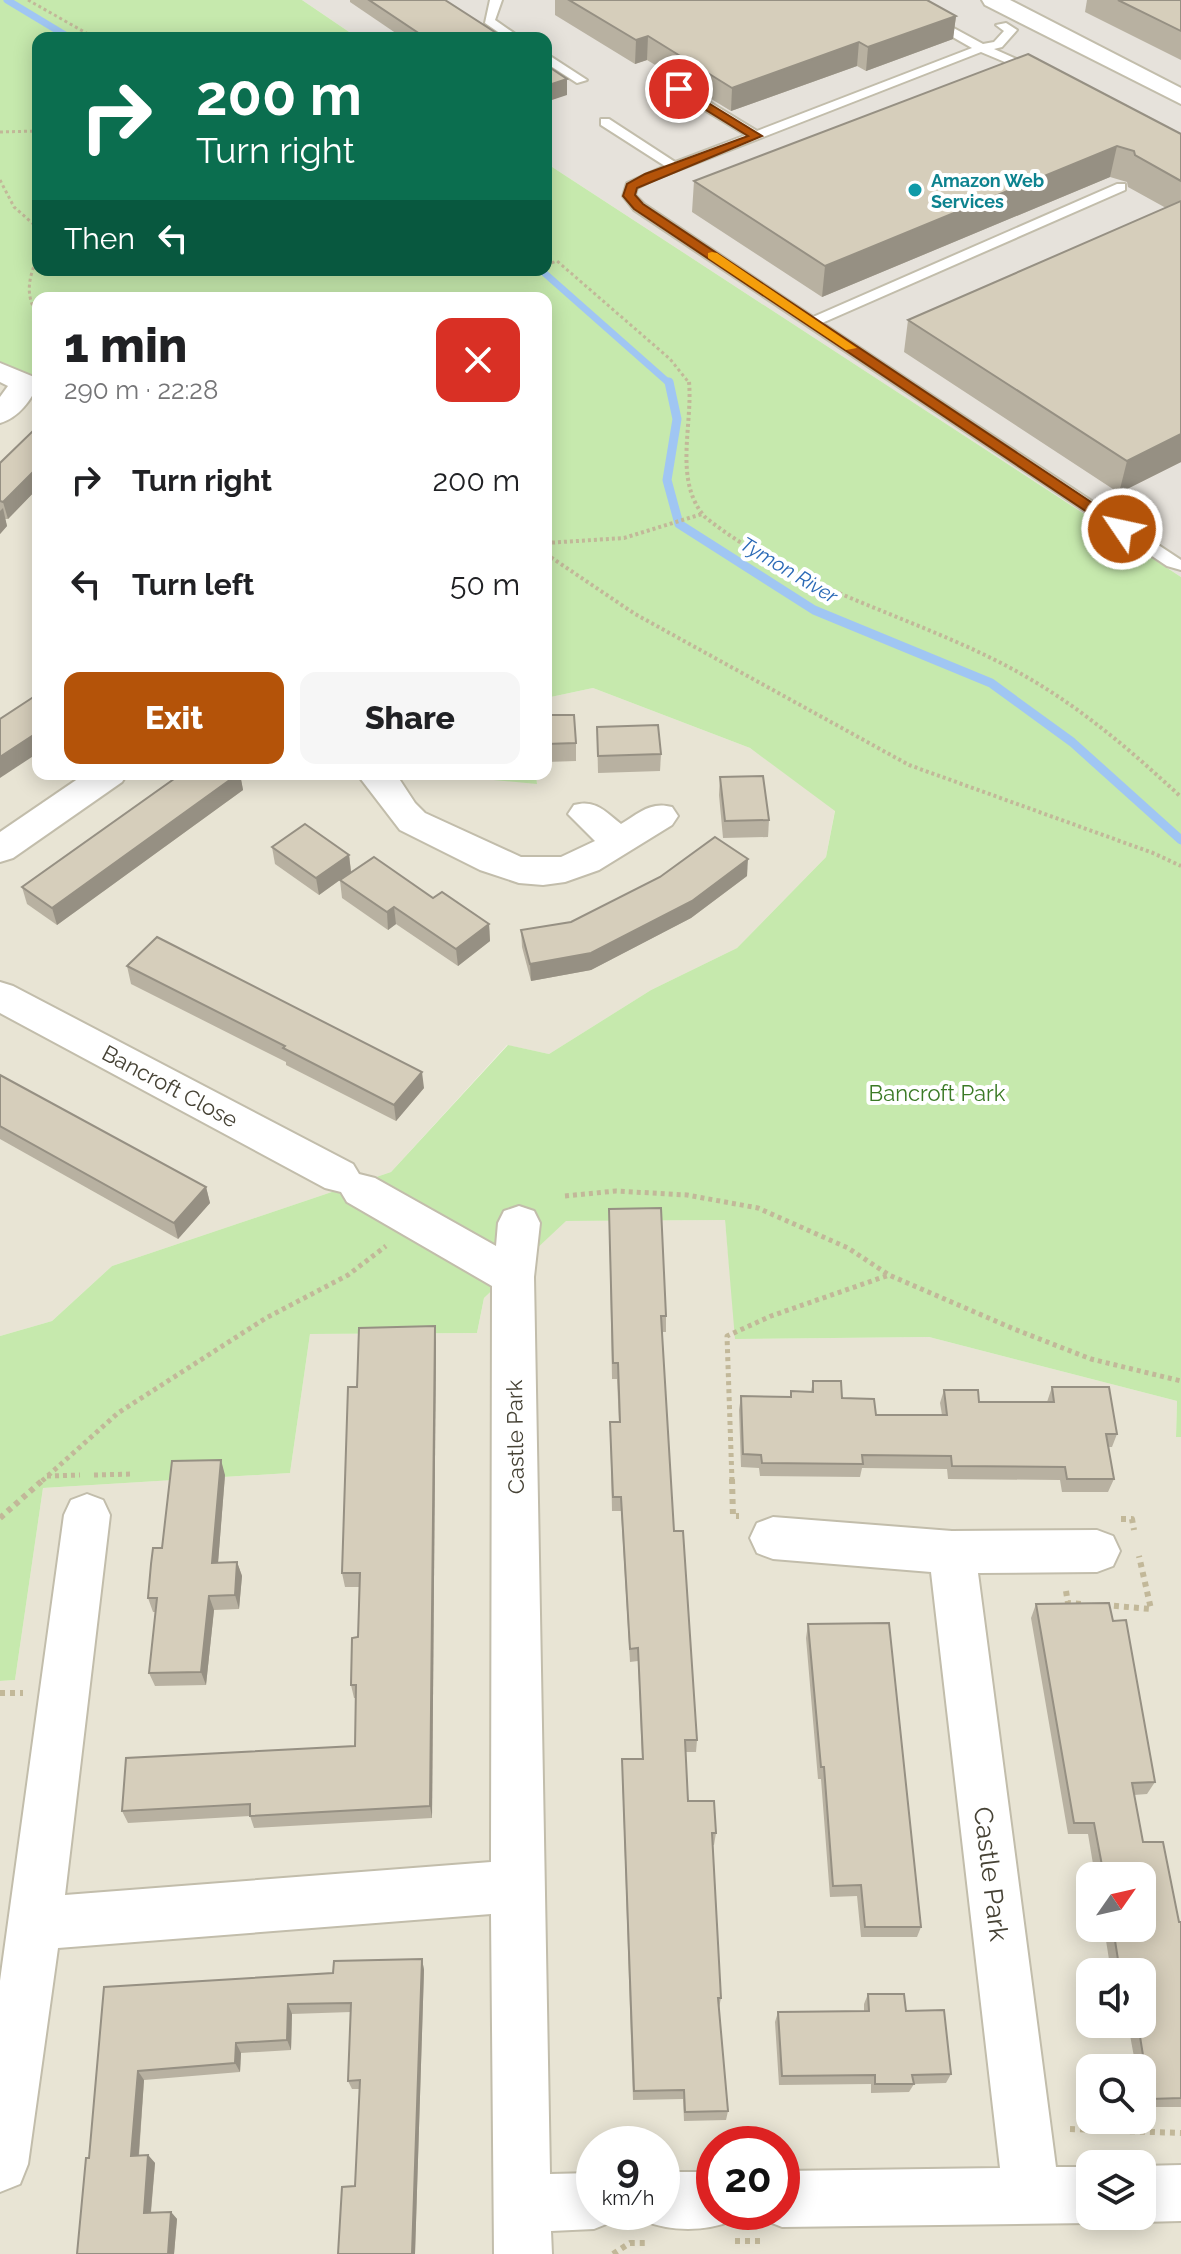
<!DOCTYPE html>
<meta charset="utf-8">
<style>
body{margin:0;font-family:Raleway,sans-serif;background:#f6f6f6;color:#202124;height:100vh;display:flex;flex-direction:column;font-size:30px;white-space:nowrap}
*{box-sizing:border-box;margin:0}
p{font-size:26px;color:#757577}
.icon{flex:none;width:44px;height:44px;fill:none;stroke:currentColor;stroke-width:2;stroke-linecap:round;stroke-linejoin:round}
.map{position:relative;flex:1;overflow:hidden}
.sheet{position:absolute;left:32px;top:292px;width:520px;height:488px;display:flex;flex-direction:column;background:#fff;border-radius:16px;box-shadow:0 4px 20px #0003}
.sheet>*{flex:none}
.guide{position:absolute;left:32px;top:32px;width:520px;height:244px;border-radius:16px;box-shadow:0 4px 20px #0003;background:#0b6e4f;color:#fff;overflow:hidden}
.needle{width:52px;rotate:56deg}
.controls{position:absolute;left:1076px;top:1862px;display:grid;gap:16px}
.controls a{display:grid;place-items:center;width:80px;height:80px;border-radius:16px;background:#fff;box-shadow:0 4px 20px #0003;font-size:40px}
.speed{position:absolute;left:576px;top:2126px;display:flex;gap:16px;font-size:40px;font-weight:700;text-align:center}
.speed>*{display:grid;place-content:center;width:104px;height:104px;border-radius:50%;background:#fff;box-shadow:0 4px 20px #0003;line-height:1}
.speed small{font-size:20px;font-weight:400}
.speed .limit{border:12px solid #d22;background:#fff;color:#111}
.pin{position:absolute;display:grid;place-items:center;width:68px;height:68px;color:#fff;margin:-34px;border:4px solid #fff;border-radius:50%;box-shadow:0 2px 8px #0007}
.me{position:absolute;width:88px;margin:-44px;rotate:304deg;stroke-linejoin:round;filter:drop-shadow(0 0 6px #0008)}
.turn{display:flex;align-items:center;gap:28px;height:168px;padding:0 32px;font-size:36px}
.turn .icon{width:104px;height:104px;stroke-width:2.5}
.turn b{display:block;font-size:56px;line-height:68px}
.then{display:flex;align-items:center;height:76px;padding:0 32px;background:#0003;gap:16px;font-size:30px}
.round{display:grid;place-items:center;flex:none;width:84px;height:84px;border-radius:16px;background:#f6f6f6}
.overview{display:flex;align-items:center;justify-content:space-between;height:136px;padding:0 32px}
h1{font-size:48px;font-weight:800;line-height:60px}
.button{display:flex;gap:16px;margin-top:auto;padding:16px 32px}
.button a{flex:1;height:92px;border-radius:16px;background:#b45309;color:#fff;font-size:32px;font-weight:800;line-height:92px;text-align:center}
.button a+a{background:#f6f6f6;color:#202124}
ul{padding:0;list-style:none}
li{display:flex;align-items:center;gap:24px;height:104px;padding:0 32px}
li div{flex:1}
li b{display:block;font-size:30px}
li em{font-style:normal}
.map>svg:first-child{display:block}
.residential{fill:#e8e4d4;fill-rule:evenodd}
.industrial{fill:#e6e2db}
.green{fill:#c6e9ad}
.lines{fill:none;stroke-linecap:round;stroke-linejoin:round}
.stream-far1{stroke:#a0c6f3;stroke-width:7}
.stream{stroke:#a0c6f3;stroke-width:9}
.service-casing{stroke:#c2bdab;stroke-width:4}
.minor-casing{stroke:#c2bdab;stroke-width:4}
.path-far3{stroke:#c2b899;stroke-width:3;stroke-dasharray:3 3;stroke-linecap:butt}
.path-far2{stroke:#c2b899;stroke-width:4;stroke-dasharray:3 3;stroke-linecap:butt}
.path-far1{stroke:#c2b899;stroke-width:5;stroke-dasharray:4 4;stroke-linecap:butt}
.path{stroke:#c2b899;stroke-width:6;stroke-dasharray:5 5;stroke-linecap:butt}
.service{fill:#fff;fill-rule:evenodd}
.minor{fill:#fff;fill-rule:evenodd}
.wall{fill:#b8b1a1}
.shaded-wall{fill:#969083}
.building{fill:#d6cebb;stroke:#969083;stroke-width:2}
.route{fill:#b45309;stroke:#753606;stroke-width:2}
.slow{fill:#f59e0b}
.culture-dot{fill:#0f9aa8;stroke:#fff;stroke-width:3}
.labels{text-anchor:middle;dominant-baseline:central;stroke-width:8;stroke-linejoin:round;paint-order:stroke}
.far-culture-label{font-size:18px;font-weight:bold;fill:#0d838f;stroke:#fff;text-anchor:start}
.far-water-label{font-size:20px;font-style:italic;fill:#2a69b6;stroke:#fff}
.street-label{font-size:22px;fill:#464235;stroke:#fff}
.park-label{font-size:22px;fill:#3b7a26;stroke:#fff}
.near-street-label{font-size:26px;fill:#464235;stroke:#fff}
</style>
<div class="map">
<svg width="1181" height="2254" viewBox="0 0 1181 2254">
<rect width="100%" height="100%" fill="#f4f1e6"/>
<!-- residential -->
<g class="residential">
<path d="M0 382 38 391V774H435L537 783 536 774H546V698L593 688 750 748 835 810 826 857 737 948 651 990 549 1054 507 1045 391 1172 112 1266 52 1321 0 1336Z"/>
<path d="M725 1220 736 1339 929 1337 1177 1401 1176 1436 1181 1437V2254H0V1681L15 1680 43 1488 290 1473 310 1334 477 1333 484 1298 565 1221ZM1090 1876H1142V1928H1090ZM1090 1972H1142V2024H1090ZM1090 2068H1142V2120H1090ZM594 2144H662V2212H594ZM714 2144H782V2212H714ZM1090 2164H1142V2216H1090Z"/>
</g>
<!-- industrial -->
<path class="industrial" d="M302 0H1181V577L546 163V38H358Z"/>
<!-- green -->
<g class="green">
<path d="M0 0H302L358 38H38V270H546V163L1181 577V1437H1176L1177 1401 929 1337 735 1339 725 1220 566 1221 484 1298 477 1333 310 1334 290 1473 43 1488 15 1680 0 1681V1336L52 1321 112 1266 391 1172 508 1045 549 1054 651 990 737 948 826 857 835 811 750 748 593 688 546 698V298H38V380L0 366Z"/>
<path d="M434 774H536L537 784 438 775Z"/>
</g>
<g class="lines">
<!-- stream-far1 -->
<g class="stream-far1">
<path d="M7 0 70 38"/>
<path d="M541 270 670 384"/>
</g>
<!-- stream -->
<path class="stream" d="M669 382 677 419 667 480 679 524 814 610 991 683 1072 742 1181 840"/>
<defs>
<g id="service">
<path d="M490 0H502L495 20 521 38H507L485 23Z"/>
<path d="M888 0H902L983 44 994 42 1004 31 996 25 1006 23 1017 30 1002 47 994 49 1039 69 1029 72 981 52 653 180 637 188 635 195 644 204 813 317 1117 184H1125V190L822 323 1181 560V570L1167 566 634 210 623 196 627 183 665 166 601 125V119H609L675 162 746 135 675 92V86H683L757 131 972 48Z"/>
<path d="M546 54 550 56 587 80 577 83 546 63Z"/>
</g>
<g id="minor">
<path d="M982 0H1010L1181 88V104L985 5Z"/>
<path d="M0 363 34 377 38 383C32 400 18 418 0 423V397L8 386 0 382Z"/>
<path d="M85 774H127L122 782 13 858 0 862V832Z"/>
<path d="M357 774H396L415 803 425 813 521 857H561L595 841 568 814 574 805C595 799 605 811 621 824 639 813 651 801 672 807L678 816 672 825 599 870 565 882 543 885 519 883 480 870 400 830Z"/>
<path d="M0 982 13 986 353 1164 359 1174 375 1178 496 1246 498 1223 504 1211 519 1206 534 1211 540 1223 534 1277 550 2174 594 2173V2212H618L614 2221 594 2229 551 2231 552 2254H494L491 1914 58 1948 28 2164 20 2184 0 2192V1981L64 1515 71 1500 87 1494 103 1500 110 1515 65 1895 491 1862 492 1286 347 1202 341 1192 325 1188 0 1013Z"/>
<path d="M773 1517 952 1531 1097 1530 1113 1536 1120 1551 1113 1566 1097 1572 978 1573 1056 2167H1090V2216H1108L1090 2223 782 2227 762 2219 759 2212H782V2171L1000 2168 931 1572 773 1559 757 1553 750 1538 757 1523Z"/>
<path d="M1181 2165V2221L1142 2222 1127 2216H1142V2166Z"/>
<path d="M662 2172H714V2212H737L734 2220C705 2232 671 2232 642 2220L639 2212H662Z"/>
</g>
</defs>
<!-- service casing -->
<use href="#service" class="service-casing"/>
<!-- minor casing -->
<use href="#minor" class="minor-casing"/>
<!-- path-far3 -->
<g class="path-far3">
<path d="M28 0 95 38"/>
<path d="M0 132 38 131"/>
<path d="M0 180 14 207 38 228"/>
<path d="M38 256C29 277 24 295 38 315"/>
<path d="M546 265 557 261 670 359 690 384"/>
<path d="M488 270 513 274 527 270"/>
</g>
<!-- path-far2 -->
<g class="path-far2">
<path d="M689 382C693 425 673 481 705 517 790 585 899 612 995 660 1066 695 1123 743 1181 797"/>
<path d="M546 543 624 538 702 514"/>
<path d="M546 554 635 614 909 765 1153 853 1181 866"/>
</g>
<!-- path-far1 -->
<g class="path-far1">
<path d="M565 1196 616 1191 687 1195 758 1208 848 1248 889 1275 1014 1329 1091 1359 1181 1381"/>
<path d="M94 1475 133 1474"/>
<path d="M47 1476 80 1475"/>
<path d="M42 1481 118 1413 266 1318 348 1275 386 1246"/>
<path d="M732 1481 727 1336 771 1316 889 1275"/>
</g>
<!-- path -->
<g class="path">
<path d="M732 1479 733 1516H739"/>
<path d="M0 1518 44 1479"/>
<path d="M1121 1519H1132L1134 1530"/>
<path d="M1066 1591 1068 1603 1082 1604"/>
<path d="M1104 1605 1151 1609 1139 1556"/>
<path d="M0 1693H23"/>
<path d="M1070 2129 1181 2133"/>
<path d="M735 2241H765"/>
<path d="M613 2254 630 2243H645"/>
</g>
<!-- service -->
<use href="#service" class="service"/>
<!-- minor -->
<use href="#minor" class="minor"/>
</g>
<!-- wall -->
<g class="wall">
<path d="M350 0H445L504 38H403L350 2Z"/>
<path d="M555 0H927L956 16 953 39 866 71 857 66 731 111 647 60 635 64 555 15Z"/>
<path d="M1087 0H1181V60L1085 12Z"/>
<path d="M1181 134V462L1119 493 904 352 908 320 1166 208 1128 187 1127 182 1110 177 822 297 692 212 694 181Z"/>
<path d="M38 426V488L8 519H5L7 526 0 534V463Z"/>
<path d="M546 715 576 743V761L546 762Z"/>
<path d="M597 727 661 754 660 771 598 773Z"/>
<path d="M181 774H240L243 790 57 925 27 904 22 887Z"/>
<path d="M720 777 769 820 768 837 723 838 719 795Z"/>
<path d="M272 847 349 855 351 872 319 895 275 864Z"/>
<path d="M747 876 691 918 591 970 531 981 522 947 521 930 571 922Z"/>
<path d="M340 880 433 898 489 924 490 941 458 966 396 924 388 930 342 898Z"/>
<path d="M127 966 424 1088 396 1121 286 1065V1062L131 984Z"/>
<path d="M0 1075 206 1187 210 1203 178 1239 0 1139Z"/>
<path d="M609 1209 666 1316V1332H662L674 1531 697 1740 696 1752H686L688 1801 716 1833 714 1845H713L721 1998 719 2008 728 2111 726 2120 684 2121 683 2099 633 2100 622 1771V1759H642L638 1661 630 1662 621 1511H612L610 1422H619L617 1379H612Z"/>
<path d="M436 1341 432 1818 254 1828 250 1816 128 1823 122 1811 355 1746 356 1698H354L351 1685 358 1637 359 1587H345L342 1573 357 1387Z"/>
<path d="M813 1381 876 1415H942L940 1403 944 1390 979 1402H1047L1052 1387 1117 1434 1112 1447H1108L1114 1479 1108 1492H1062L1060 1480 948 1479 947 1469 862 1468 860 1477 760 1476 759 1468 741 1467 739 1410 741 1396 790 1397 791 1391 811 1392Z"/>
<path d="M225 1475 218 1562H237L242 1576 239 1609 214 1610 206 1685 155 1686 149 1673 156 1612H153L148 1598 162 1548Z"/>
<path d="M1036 1604 1113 1621 1155 1782 1147 1794 1134 1795 1143 1842 1179 1922H1181V2107H1142V2068H1136L1128 2024H1142V1972H1111L1104 1928H1142V1876H1095L1088 1834H1068L1031 1618Z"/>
<path d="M808 1624 921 1927 917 1937H861L857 1896 830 1897 821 1779H818L806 1638Z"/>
<path d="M422 1959 424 1970 415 2254H338L355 2186 360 2089H352L348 2081 351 2012 292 2014 291 2050 241 2053 240 2072 144 2080 139 2156 148 2155 155 2163 151 2213 171 2212 177 2219 174 2254 89 2158 104 1987 333 1973Z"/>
<path d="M868 1994 906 2011 951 2074 946 2083 914 2084 909 2092 871 2093V2084L779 2085 775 2022 778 2012 864 2011V2004Z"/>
</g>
<!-- shaded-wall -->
<g class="shaded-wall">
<path d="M956 16 953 39 866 71 868 47Z"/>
<path d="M648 36 647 60 635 64 636 40Z"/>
<path d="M859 42 857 66 731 111 732 88Z"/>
<path d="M567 79V95L546 102V86Z"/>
<path d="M1117 146 1110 177 822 297 825 266Z"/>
<path d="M1181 434V462L1119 493 1127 461Z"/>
<path d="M38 467V488L8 519 3 502Z"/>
<path d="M3 508 7 526 0 534V511Z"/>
<path d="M38 732V753L0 778V757Z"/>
<path d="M238 774H240L243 790 57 925 52 908Z"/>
<path d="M349 855 351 872 319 895 316 878Z"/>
<path d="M748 859 747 876 691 918 591 970 531 981 530 964Z"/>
<path d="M394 907 396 924 388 930 387 912Z"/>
<path d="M489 924 490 941 458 966 456 949Z"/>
<path d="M422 1072 424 1088 396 1121 394 1105Z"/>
<path d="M206 1187 210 1203 178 1239 174 1223Z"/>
<path d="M435 1326 436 1341 432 1818 430 1806Z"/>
<path d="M221 1460 225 1475 217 1576 212 1563Z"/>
<path d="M237 1562 242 1576 239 1609 235 1595Z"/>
<path d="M209 1596 214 1610 206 1685 201 1672Z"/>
<path d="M422 1959 424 1970 415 2254H412Z"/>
<path d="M288 2004 292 2014 291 2050 287 2040Z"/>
<path d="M236 2043 241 2053 240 2072 235 2063Z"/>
<path d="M138 2071 144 2080 138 2164 131 2156Z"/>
<path d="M148 2155 155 2163 150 2220 144 2213Z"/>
<path d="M171 2212 177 2219 174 2254H168Z"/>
</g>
<!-- building -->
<g class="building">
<path d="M369 0H445L504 38H426Z"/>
<path d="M569 0H927L956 16 868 47 859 42 732 88 648 36 636 40Z"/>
<path d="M1118 0H1181V31Z"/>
<path d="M1028 54 1181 134V181L1135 155 1134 151 1117 146 825 266 694 181Z"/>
<path d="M546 65 567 79 546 86Z"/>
<path d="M1181 201V434L1127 461 908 320Z"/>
<path d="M38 426V467L3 502 0 501V463Z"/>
<path d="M38 694V732L0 757V719Z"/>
<path d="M546 715H574L576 743 546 744Z"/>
<path d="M658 725 661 754 598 756 597 727Z"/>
<path d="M181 774H238L52 908 22 887Z"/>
<path d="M763 776 769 820 725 821 720 777Z"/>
<path d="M305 824 349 855 316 878 272 847Z"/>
<path d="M715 837 748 859 692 901 591 953 530 964 521 930 571 922 660 877Z"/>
<path d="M374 857 433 898 442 892 489 924 456 949 394 907 387 912 340 880Z"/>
<path d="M157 937 422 1072 394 1105 283 1048 285 1046 127 966Z"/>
<path d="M0 1075 206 1187 174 1223 0 1126Z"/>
<path d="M661 1208 666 1316H661L674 1531H683L697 1740H685L688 1801H714L716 1833H712L721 1998H718L728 2111 685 2112 684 2090 634 2091 622 1759H643L638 1648 630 1649 621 1497H613L610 1422H620L618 1363H613L609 1209Z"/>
<path d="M435 1326 430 1806 250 1816V1804L122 1811 126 1758 355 1746 356 1685H351L352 1638 358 1637 360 1573H342L348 1387H357L359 1328Z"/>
<path d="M813 1381H841L842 1398 874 1399 876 1415H947L944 1390H978L979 1402H1054L1052 1387H1109L1117 1434H1106L1114 1479H1067L1065 1467 952 1466 951 1456 862 1455 863 1464 762 1463 761 1455 743 1454 741 1396 791 1397V1391L813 1392Z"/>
<path d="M221 1460 212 1563 237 1562 235 1595 209 1596 201 1672 149 1673 157 1598H148L151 1564 153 1548H162L172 1461Z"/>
<path d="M1109 1603 1113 1621 1126 1620 1155 1782 1132 1783 1143 1842H1163L1179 1922H1181V2098L1150 2099 1138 2024H1142V1972H1129L1128 1966H1119L1113 1928H1142V1876H1104L1094 1823H1074L1036 1604Z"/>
<path d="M889 1623 921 1927H865L861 1885 833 1886 824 1767H821L808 1624Z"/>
<path d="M422 1959 412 2254H338L342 2187 355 2186 360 2080 348 2081 351 2003 288 2004 287 2040 236 2043 235 2063 138 2071 131 2156 148 2155 144 2213 171 2212 168 2254H77L86 2158H89L104 1987 333 1973 334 1961Z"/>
<path d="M868 1994H904L906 2011 944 2010 951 2074 912 2075 914 2084H875V2075L782 2076 778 2012 869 2011Z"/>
</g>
<!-- route -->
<path class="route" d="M679 85 762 136 637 188 635 195 643 204 1127 526V532H1117L634 209 623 196 627 184 645 174 748 136 675 91V86Z"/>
<!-- slow -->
<path class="slow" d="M712 252 717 253 857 348 846 350 708 258V253Z"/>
<!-- markers -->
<circle class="culture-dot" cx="915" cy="190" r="8"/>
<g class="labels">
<!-- far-culture labels -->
<g class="far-culture-label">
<text x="931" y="180">Amazon Web<tspan x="931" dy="21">Services</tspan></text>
</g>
<!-- far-water labels -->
<g class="far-water-label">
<text transform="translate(789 570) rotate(31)">Tymon River</text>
</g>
<!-- street labels -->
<g class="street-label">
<text transform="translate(170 1086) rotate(28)">Bancroft Close</text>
<text transform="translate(515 1437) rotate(-91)">Castle Park</text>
</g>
<!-- park labels -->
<g class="park-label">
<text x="937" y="1093">Bancroft Park</text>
</g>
<!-- near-street labels -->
<g class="near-street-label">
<text transform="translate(991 1874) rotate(83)">Castle Park</text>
</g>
</g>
</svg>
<div class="controls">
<a><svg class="needle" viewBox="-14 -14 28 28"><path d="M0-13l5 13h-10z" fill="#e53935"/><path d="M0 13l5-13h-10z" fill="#757577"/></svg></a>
<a><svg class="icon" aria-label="sound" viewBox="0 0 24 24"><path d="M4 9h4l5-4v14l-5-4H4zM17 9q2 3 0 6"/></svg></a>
<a><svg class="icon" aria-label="search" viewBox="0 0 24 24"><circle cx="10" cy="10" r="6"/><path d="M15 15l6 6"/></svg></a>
<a><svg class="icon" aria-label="layers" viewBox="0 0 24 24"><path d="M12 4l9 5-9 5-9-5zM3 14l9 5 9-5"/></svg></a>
</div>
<div class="speed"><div>9<small>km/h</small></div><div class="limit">20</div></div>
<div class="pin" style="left:679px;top:89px;background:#d93025"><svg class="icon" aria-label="arrive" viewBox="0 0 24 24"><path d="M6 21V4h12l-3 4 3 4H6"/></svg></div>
<svg class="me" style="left:1122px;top:529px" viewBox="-20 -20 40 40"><circle r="17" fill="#b45309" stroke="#fff" stroke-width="3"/><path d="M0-11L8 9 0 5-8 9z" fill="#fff"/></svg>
<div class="guide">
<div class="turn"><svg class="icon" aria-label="right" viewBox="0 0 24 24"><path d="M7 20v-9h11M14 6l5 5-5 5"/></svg><div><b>200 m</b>Turn right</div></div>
<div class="then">Then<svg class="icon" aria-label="left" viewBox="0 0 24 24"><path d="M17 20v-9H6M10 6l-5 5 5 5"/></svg></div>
</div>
<section class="sheet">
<div class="overview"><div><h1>1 min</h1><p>290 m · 22:28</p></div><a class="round" style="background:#d93025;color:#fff"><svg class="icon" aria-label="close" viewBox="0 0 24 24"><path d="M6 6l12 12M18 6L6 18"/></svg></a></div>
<ul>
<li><svg class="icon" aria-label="right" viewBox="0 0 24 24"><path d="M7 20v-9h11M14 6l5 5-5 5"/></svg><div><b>Turn right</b></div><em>200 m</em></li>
<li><svg class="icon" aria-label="left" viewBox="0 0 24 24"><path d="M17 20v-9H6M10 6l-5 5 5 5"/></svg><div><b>Turn left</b></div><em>50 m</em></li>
</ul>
<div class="button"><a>Exit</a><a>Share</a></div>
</section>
</div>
